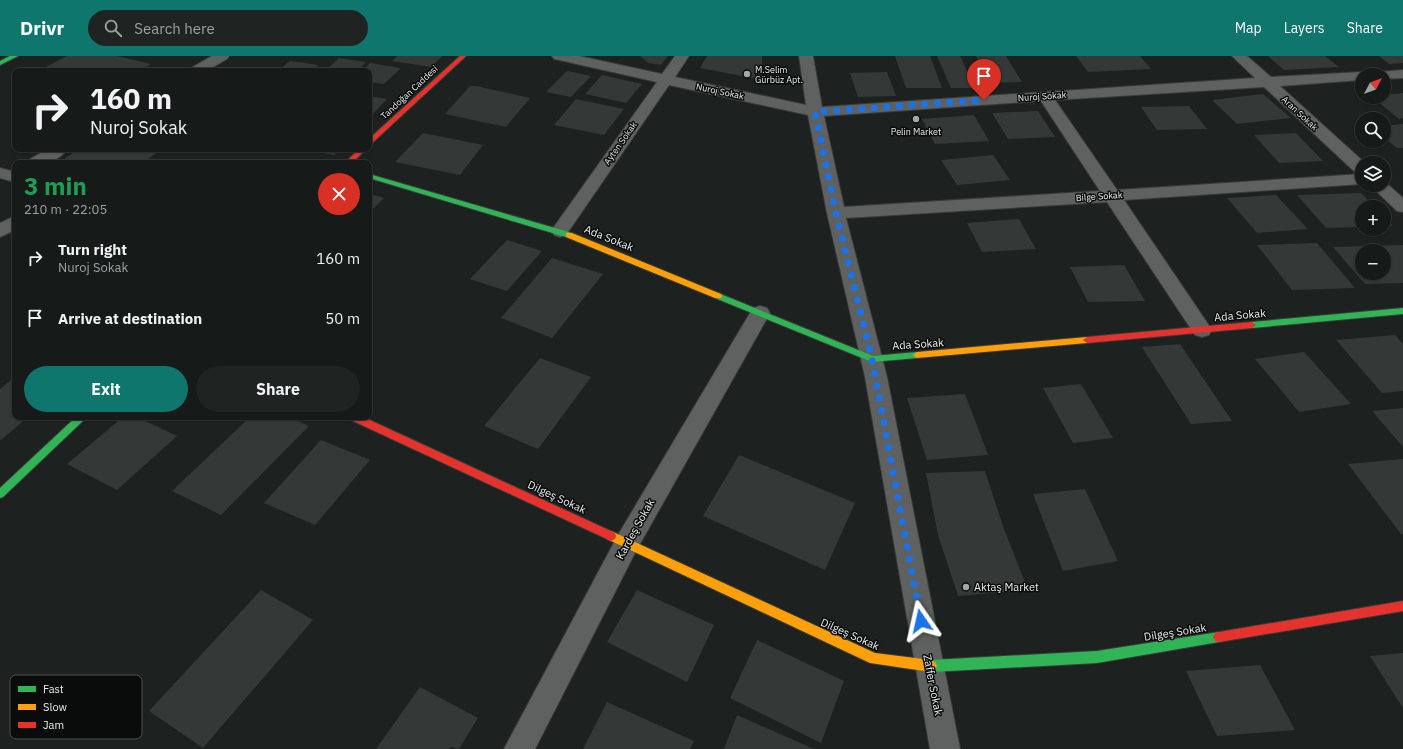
<!DOCTYPE html>
<meta charset="utf-8">
<style>
body{margin:0;font-family:"IBM Plex Sans",sans-serif;background:#1f2321;color:#f1f3f6;height:100vh;display:flex;flex-direction:column;font-size:15px;white-space:nowrap}
*{box-sizing:border-box;margin:0}
p{font-size:13px;color:#9ea1a2}
.icon{flex:none;width:22px;height:22px;fill:none;stroke:currentColor;stroke-width:2;stroke-linecap:round;stroke-linejoin:round}
.map{position:relative;flex:1;overflow:hidden}
.details{position:absolute;left:12px;top:104px;width:360px;height:260px;display:flex;flex-direction:column;background:#161a18;border-radius:8px;box-shadow:0 1px 3px #0004,0 0 0 1px #353837}
.details>*{flex:none}
.banner{position:absolute;left:12px;top:12px;width:360px;height:84px;border-radius:8px;box-shadow:0 1px 3px #0004,0 0 0 1px #353837;background:#161a18;color:#f1f3f6;overflow:hidden}
.needle{width:26px;rotate:49deg}
.fabs{position:absolute;left:1355px;top:12px;display:grid;gap:8px}
.fabs a{display:grid;place-items:center;width:36px;height:36px;border-radius:50%;background:#161a18;box-shadow:0 1px 3px #0004,0 0 0 1px #353837;font-size:20px}
.pin{position:absolute;display:grid;place-items:center;width:34px;height:34px;color:#fff;margin:-41px -17px;border-radius:50% 50% 50% 0;rotate:-45deg;box-shadow:0 0 4px #0007}
.pin .icon{rotate:45deg}
.me{position:absolute;width:44px;margin:-22px;rotate:349deg;stroke-linejoin:round;filter:drop-shadow(0 0 3px #0008)}
.turn{display:flex;align-items:center;gap:14px;height:84px;padding:0 12px;font-size:18px}
.turn .icon{width:52px;height:52px;stroke-width:2.5}
.turn b{display:block;font-size:28px;line-height:34px}
.round{display:grid;place-items:center;flex:none;width:42px;height:42px;border-radius:21px;background:#1f2321}
.head{display:flex;align-items:center;justify-content:space-between;height:68px;padding:0 12px}
h1{font-size:24px;font-weight:700;line-height:30px;color:#1e9e55}
.cta{display:flex;gap:8px;margin-top:auto;padding:8px 12px}
.cta a{flex:1;height:46px;border-radius:24px;background:#0f766e;color:#fff;font-size:16px;font-weight:700;line-height:46px;text-align:center}
.cta a+a{background:#1f2321;color:#f1f3f6}
ul{padding:0;list-style:none}
li{display:flex;align-items:center;gap:12px;height:60px;padding:0 12px}
li div{flex:1}
li b{display:block;font-size:15px}
li em{font-style:normal}
header{display:flex;align-items:center;gap:24px;box-sizing:border-box;height:56px;padding:0 20px;background:#0f766e;color:#fff}
header strong{font-size:19px}
nav{display:flex;gap:22px;margin-inline-start:auto;font-size:14px}
.search{width:280px;height:36px;background:#1f2321;display:flex;align-items:center;gap:10px;box-sizing:border-box;padding:0 14px;border-radius:22px;color:#9ea1a2;font-size:15px}
.map>svg:first-child{display:block}
.building{fill:#343837;fill-rule:evenodd}
.lines{fill:none;stroke-linecap:round;stroke-linejoin:round}
.street-casing{stroke:#393c3b;stroke-width:2}
.fast-casing{stroke:#393c3b;stroke-width:2}
.slow-casing{stroke:#393c3b;stroke-width:2}
.jam-casing{stroke:#393c3b;stroke-width:2}
.street{fill:#5e6160;fill-rule:evenodd}
.fast{fill:#30b455;fill-rule:evenodd}
.slow{fill:#ff9f0a;fill-rule:evenodd}
.jam{fill:#e5322d;fill-rule:evenodd}
.route{stroke:#1a73e8;stroke-width:7;stroke-dasharray:0 12.6}
.poi-dot{fill:#a3a7a6;stroke:#090c0b;stroke-width:1.5}
.labels{text-anchor:middle;dominant-baseline:central;stroke-width:3;stroke-linejoin:round;paint-order:stroke}
.far-poi-label{font-size:9px;fill:#ebefee;stroke:#090c0b;text-anchor:start}
.far-street-label{font-size:9px;fill:#ebefee;stroke:#090c0b}
.street-label{font-size:11px;fill:#ebefee;stroke:#090c0b}
.poi-label{font-size:11px;fill:#ebefee;stroke:#090c0b;text-anchor:start}
.key{fill:#090c0b;stroke:#4d504f;stroke-width:1}
.key-label{font-size:11px;fill:#ebefee}
</style>
<header>
<strong>Drivr</strong>
<div class="search"><svg class="icon" aria-label="search" viewBox="0 0 24 24"><circle cx="10" cy="10" r="6"/><path d="M15 15l6 6"/></svg>Search here</div>
<nav><a>Map</a><a>Layers</a><a>Share</a></nav>
</header>
<div class="map">
<svg width="1403" height="693" viewBox="0 0 1403 693">
<rect width="100%" height="100%" fill="#1d2220"/>
<!-- building -->
<g class="building">
<path d="M67 0H117L151 8 139 15H38Z"/>
<path d="M397 0H442L431 11 392 5Z"/>
<path d="M640 0H668L661 9 648 7Z"/>
<path d="M707 0H762L763 24 700 12Z"/>
<path d="M895 0H930L942 32H906Z"/>
<path d="M937 0H960L975 32H951Z"/>
<path d="M976 0H1006L1022 26 991 27Z"/>
<path d="M1076 0H1140L1151 13 1088 16Z"/>
<path d="M1268 0H1325L1339 11 1284 14Z"/>
<path d="M1379 0H1403V7L1389 8Z"/>
<path d="M339 2 366 6 357 15H325Z"/>
<path d="M290 5 318 9 312 15H278Z"/>
<path d="M370 7 401 12 384 28 369 26V15H362Z"/>
<path d="M567 15 591 20 571 41 546 36Z"/>
<path d="M887 16 896 40 858 41 850 17Z"/>
<path d="M602 19 642 28 626 47 585 38Z"/>
<path d="M470 30H476L530 42 506 71 445 58Z"/>
<path d="M1403 37V62L1399 63 1372 41H1384V39Z"/>
<path d="M1263 38 1291 62 1237 68 1212 44Z"/>
<path d="M369 40 387 43 369 62Z"/>
<path d="M576 43 624 53 604 79 554 69Z"/>
<path d="M1189 50 1207 73 1157 74 1141 51Z"/>
<path d="M1038 55 1055 81 1008 83 992 57Z"/>
<path d="M974 59 989 85 935 88 922 63Z"/>
<path d="M1403 68V92H1397L1384 82V70Z"/>
<path d="M423 77 483 89 460 119 395 106Z"/>
<path d="M1296 77 1323 105 1279 107 1254 79Z"/>
<path d="M79 93H162L142 107H58Z"/>
<path d="M301 93H340L334 99Z"/>
<path d="M993 99 1010 124 957 129 941 104Z"/>
<path d="M1361 137 1375 151H1362V171L1326 172 1297 139Z"/>
<path d="M369 138 384 142 369 157Z"/>
<path d="M1276 139 1308 173 1257 177 1227 142Z"/>
<path d="M1384 161 1393 170H1384Z"/>
<path d="M1019 163 1036 193 982 196 967 167Z"/>
<path d="M507 184 542 195 507 235 470 223Z"/>
<path d="M1317 187 1355 232 1292 234 1257 189Z"/>
<path d="M1403 189V227L1365 228 1333 191ZM1362 195H1384V217H1362Z"/>
<path d="M552 202 603 218 552 282 501 262Z"/>
<path d="M1124 209 1145 245 1088 246 1070 211Z"/>
<path d="M1395 279 1403 288V335L1382 337 1336 284Z"/>
<path d="M1180 288 1232 365 1191 368 1142 291Z"/>
<path d="M1304 296 1351 348 1299 356 1255 303Z"/>
<path d="M540 302 591 321 538 393 484 370Z"/>
<path d="M15 321V361H28L1 384 0 383V333Z"/>
<path d="M1081 328 1113 382 1073 387 1043 332Z"/>
<path d="M965 338 988 399 927 404 907 342Z"/>
<path d="M1403 352V391L1372 355Z"/>
<path d="M123 361H137L177 380 117 434 67 408Z"/>
<path d="M250 361H290L309 370 221 459 172 435Z"/>
<path d="M321 384 370 404 315 469 264 447Z"/>
<path d="M739 399 855 447 825 514 703 460Z"/>
<path d="M1403 403V478H1401L1348 408Z"/>
<path d="M985 415 1004 473 1028 534 958 540 938 479 926 417Z"/>
<path d="M1085 433 1118 505 1063 515 1033 438Z"/>
<path d="M261 534 313 564 203 692 149 655Z"/>
<path d="M637 534 714 569 687 626 607 586Z"/>
<path d="M757 584 844 625 821 687 730 642Z"/>
<path d="M1403 597V652L1370 600Z"/>
<path d="M1260 609 1295 674 1217 680 1186 615Z"/>
<path d="M420 631 478 662 459 693 451 691 449 693H376Z"/>
<path d="M607 646 694 685 690 693H583Z"/>
<path d="M737 659 814 693H724Z"/>
</g>
<g class="lines">
<defs>
<g id="street">
<path d="M212 0H229L227 3 206 15H189L191 12Z"/>
<path d="M552 0H579L662 18 675 0H689L675 21 806 49 799 0H813L822 51 1255 22 1232 0H1247L1271 21 1362 16 1367 17 1369 19H1362V24L1280 30 1365 107H1362V128L1124 144 1212 274 1209 279 1202 281 1195 279 1107 146 846 162 887 321 960 693H930L865 321 827 157 808 59 669 29 566 179 560 181 554 179 551 175 657 26 559 4 554 3ZM1264 31 1356 117 1362 118 1117 134 1055 44ZM1041 45 1100 135 844 151 824 60Z"/>
<path d="M1403 14V22L1384 23V19H1377L1379 16Z"/>
<path d="M48 93H67C58 107 43 107 28 107L30 103Z"/>
<path d="M0 112 15 116V126L0 122Z"/>
<path d="M1384 125 1403 142V156L1397 155 1370 129H1384Z"/>
<path d="M15 160V174L0 181V167Z"/>
<path d="M760 250 767 252 770 257 636 495 535 693H504L618 479 753 252Z"/>
</g>
<g id="fast">
<path d="M10 0H18L0 9V5Z"/>
<path d="M369 118 572 177 573 179 572 181H566L369 122Z"/>
<path d="M718 237 873 300 917 296 921 299 917 302 872 306 715 242 714 240 715 238Z"/>
<path d="M1403 252V258L1252 272 1248 269 1252 266Z"/>
<path d="M76 361H87L3 441 0 442V432Z"/>
<path d="M1219 576 1223 577 1225 581 1223 585 1219 586 1097 607 931 616 927 614 925 610 927 606 931 604 1097 595Z"/>
</g>
<g id="slow">
<path d="M566 177H572L721 238 722 240 721 242H715L566 181Z"/>
<path d="M1087 281 1091 284 1087 287 917 302 913 299 917 296Z"/>
<path d="M611 475 875 597 931 604 935 606 937 610 935 614 931 616 870 607 607 483 606 480 607 477Z"/>
</g>
<g id="jam">
<path d="M460 0H466L371 88 369 89V83Z"/>
<path d="M359 93H366L352 107H345Z"/>
<path d="M1252 266 1256 269 1252 272 1087 287 1083 284 1087 281Z"/>
<path d="M349 361H363L615 477 616 480 615 483 611 485 607 483 351 364Z"/>
<path d="M1403 545V555L1219 586 1215 585 1213 581 1215 577 1219 576Z"/>
</g>
</defs>
<!-- street casing -->
<use href="#street" class="street-casing"/>
<!-- fast casing -->
<use href="#fast" class="fast-casing"/>
<!-- slow casing -->
<use href="#slow" class="slow-casing"/>
<!-- jam casing -->
<use href="#jam" class="jam-casing"/>
<!-- street -->
<use href="#street" class="street"/>
<!-- fast -->
<use href="#fast" class="fast"/>
<!-- slow -->
<use href="#slow" class="slow"/>
<!-- jam -->
<use href="#jam" class="jam"/>
</g>
<g class="lines">
<!-- route -->
<path class="route" d="M921 565 872 303 836 157 815 56 984 44"/>
</g>
<!-- markers -->
<g class="poi-dot">
<circle cx="747" cy="18" r="4"/>
<circle cx="916" cy="63" r="4"/>
<circle cx="966" cy="531" r="4"/>
</g>
<g class="labels">
<!-- far-poi labels -->
<g class="far-poi-label">
<text x="755" y="13">M.Selim<tspan x="755" dy="10">Gürbüz Apt.</tspan></text>
<text x="916" y="75" text-anchor="middle">Pelin Market</text>
</g>
<!-- far-street labels -->
<g class="far-street-label">
<text transform="translate(720 35) rotate(12)">Nuroj Sokak</text>
<text transform="translate(409 36) rotate(-43)">Tandoğan Caddesi</text>
<text transform="translate(1042 40) rotate(-4)">Nuroj Sokak</text>
<text transform="translate(1300 57) rotate(43)">Aran Sokak</text>
<text transform="translate(620 87) rotate(-55)">Ayten Sokak</text>
<text transform="translate(1099 140) rotate(-4)">Bilge Sokak</text>
</g>
<!-- street labels -->
<g class="street-label">
<text transform="translate(609 182) rotate(22)">Ada Sokak</text>
<text transform="translate(1240 259) rotate(-5)">Ada Sokak</text>
<text transform="translate(918 288) rotate(-4)">Ada Sokak</text>
<text transform="translate(557 441) rotate(25)">Dilgeş Sokak</text>
<text transform="translate(635 473) rotate(-61)">Kardeş Sokak</text>
<text transform="translate(1175 576) rotate(-9)">Dilgeş Sokak</text>
<text transform="translate(850 578) rotate(24)">Dilgeş Sokak</text>
<text transform="translate(933 629) rotate(79)">Zaffer Sokak</text>
</g>
<!-- poi labels -->
<g class="poi-label">
<text x="974" y="531">Aktaş Market</text>
</g>
</g>
<!-- legend -->
<rect x="10" y="619" width="132" height="64" rx="6" class="key"/>
<rect x="18" y="630" width="18" height="6" fill="#30b455"/>
<rect x="18" y="648" width="18" height="6" fill="#ff9f0a"/>
<rect x="18" y="666" width="18" height="6" fill="#e5322d"/>
<g class="key-label">
<text x="43" y="637">Fast</text>
<text x="43" y="655">Slow</text>
<text x="43" y="673">Jam</text>
</g>
</svg>
<div class="fabs">
<a><svg class="needle" viewBox="-14 -14 28 28"><path d="M0-13l5 13h-10z" fill="#e53935"/><path d="M0 13l5-13h-10z" fill="#9ea1a2"/></svg></a>
<a><svg class="icon" aria-label="search" viewBox="0 0 24 24"><circle cx="10" cy="10" r="6"/><path d="M15 15l6 6"/></svg></a>
<a><svg class="icon" aria-label="layers" viewBox="0 0 24 24"><path d="M12 4l9 5-9 5-9-5zM3 14l9 5 9-5"/></svg></a>
<a>+</a>
<a>−</a>
</div>
<div class="pin" style="left:984px;top:44px;background:#d93025"><svg class="icon" aria-label="arrive" viewBox="0 0 24 24"><path d="M6 21V4h12l-3 4 3 4H6"/></svg></div>
<svg class="me" style="left:921px;top:565px" viewBox="-20 -20 40 40"><path d="M0-17L14 15 0 8-14 15z" fill="#1a73e8" stroke="#fff" stroke-width="4"/></svg>
<div class="banner">
<div class="turn"><svg class="icon" aria-label="right" viewBox="0 0 24 24"><path d="M7 20v-9h11M14 6l5 5-5 5"/></svg><div><b>160 m</b>Nuroj Sokak</div></div>
</div>
<section class="details">
<div class="head"><div><h1>3 min</h1><p>210 m · 22:05</p></div><a class="round" style="background:#d93025;color:#fff"><svg class="icon" aria-label="close" viewBox="0 0 24 24"><path d="M6 6l12 12M18 6L6 18"/></svg></a></div>
<ul>
<li><svg class="icon" aria-label="right" viewBox="0 0 24 24"><path d="M7 20v-9h11M14 6l5 5-5 5"/></svg><div><b>Turn right</b><p>Nuroj Sokak</p></div><em>160 m</em></li>
<li><svg class="icon" aria-label="arrive" viewBox="0 0 24 24"><path d="M6 21V4h12l-3 4 3 4H6"/></svg><div><b>Arrive at destination</b></div><em>50 m</em></li>
</ul>
<div class="cta"><a>Exit</a><a>Share</a></div>
</section>
</div>
